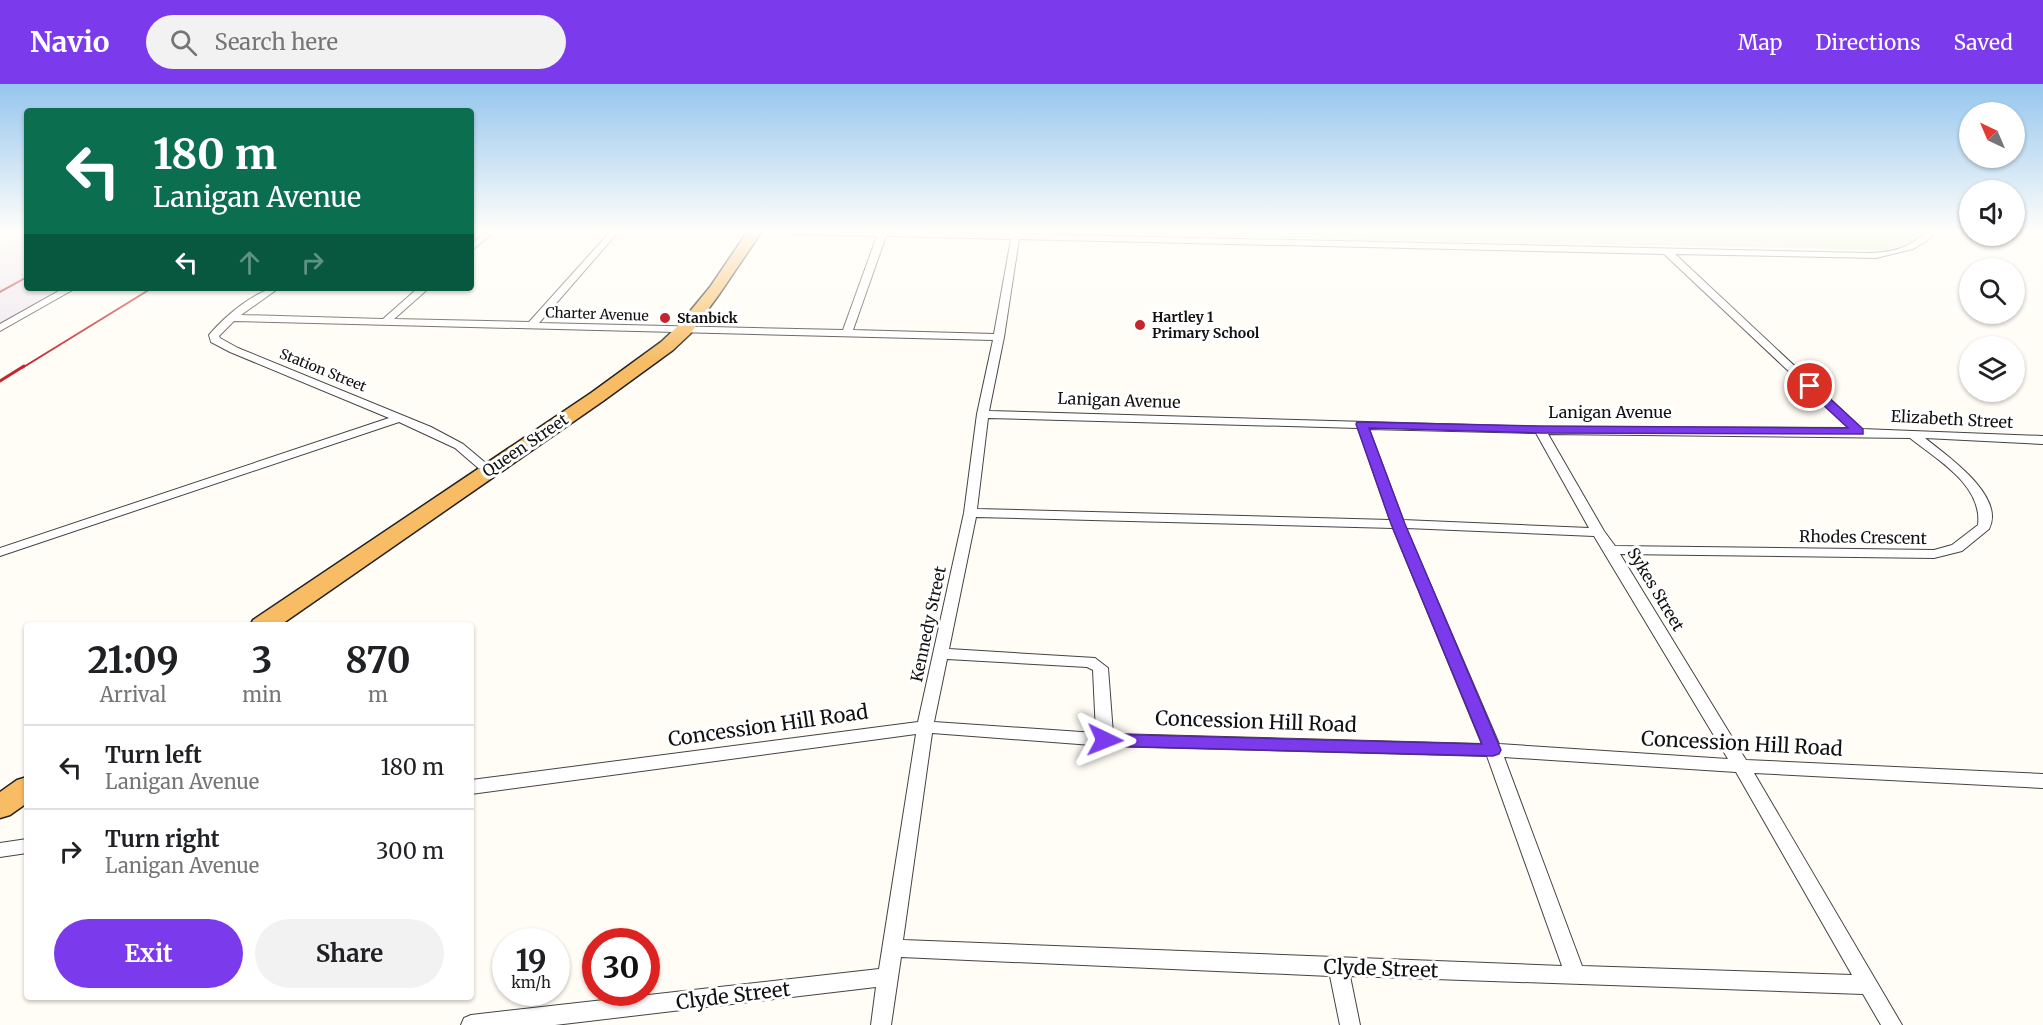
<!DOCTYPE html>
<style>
body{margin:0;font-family:Merriweather,serif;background:#f2f2f2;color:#202124;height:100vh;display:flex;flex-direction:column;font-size:22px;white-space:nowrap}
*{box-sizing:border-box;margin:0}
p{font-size:20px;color:#757577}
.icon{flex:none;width:33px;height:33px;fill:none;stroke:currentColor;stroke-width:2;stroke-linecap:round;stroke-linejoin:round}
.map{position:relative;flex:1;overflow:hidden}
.details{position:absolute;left:24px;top:538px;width:450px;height:378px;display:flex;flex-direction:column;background:#fff;border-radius:6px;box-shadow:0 2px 4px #0004}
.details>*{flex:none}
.hud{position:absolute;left:24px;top:24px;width:450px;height:183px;border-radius:6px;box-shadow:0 2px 4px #0004;background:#0b6e4f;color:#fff;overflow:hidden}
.needle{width:39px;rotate:316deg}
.controls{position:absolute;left:1959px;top:18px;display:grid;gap:12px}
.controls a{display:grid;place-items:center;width:66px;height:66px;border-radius:50%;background:#fff;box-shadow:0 2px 4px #0004;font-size:30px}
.speed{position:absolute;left:492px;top:844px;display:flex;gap:12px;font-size:30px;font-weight:700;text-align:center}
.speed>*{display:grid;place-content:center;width:78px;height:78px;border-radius:50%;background:#fff;box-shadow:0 2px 4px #0004;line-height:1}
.speed small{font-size:15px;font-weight:400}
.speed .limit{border:9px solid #d22;background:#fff;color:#111}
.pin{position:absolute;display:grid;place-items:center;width:51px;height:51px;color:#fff;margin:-26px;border:3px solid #fff;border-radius:50%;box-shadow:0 2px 6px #0007}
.me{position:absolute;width:66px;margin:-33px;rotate:92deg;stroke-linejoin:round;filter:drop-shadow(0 0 4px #0008)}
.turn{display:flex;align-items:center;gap:21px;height:126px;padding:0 30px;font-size:27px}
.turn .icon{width:78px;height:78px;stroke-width:2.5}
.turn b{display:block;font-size:42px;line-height:51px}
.lanes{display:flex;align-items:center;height:57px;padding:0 30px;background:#0003;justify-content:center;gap:30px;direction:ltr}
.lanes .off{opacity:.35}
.eta{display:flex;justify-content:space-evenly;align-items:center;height:102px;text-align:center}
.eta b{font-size:36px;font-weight:700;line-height:42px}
.button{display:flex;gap:12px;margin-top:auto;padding:12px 30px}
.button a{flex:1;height:69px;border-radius:36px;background:#7c3aed;color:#fff;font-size:24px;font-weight:700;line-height:69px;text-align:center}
.button a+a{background:#f2f2f2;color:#202124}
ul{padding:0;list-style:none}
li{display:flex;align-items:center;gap:18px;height:84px;padding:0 30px;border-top:2px solid #e0e0e0}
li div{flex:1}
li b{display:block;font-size:22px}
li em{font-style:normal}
header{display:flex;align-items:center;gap:36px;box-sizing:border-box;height:84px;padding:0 30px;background:#7c3aed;color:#fff}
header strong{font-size:28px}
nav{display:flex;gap:33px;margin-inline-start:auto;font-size:21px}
.search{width:420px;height:54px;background:#f2f2f2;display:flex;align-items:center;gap:15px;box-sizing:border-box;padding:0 21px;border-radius:33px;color:#757577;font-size:22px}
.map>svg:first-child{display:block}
.industrial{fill:#eee6ef}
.green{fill:#d5ebbd}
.pitch{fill:#e6f2cf}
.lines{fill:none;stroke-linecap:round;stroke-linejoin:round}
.minor-casing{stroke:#444;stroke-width:2}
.trunk-casing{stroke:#222;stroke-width:3}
.minor{fill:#fff;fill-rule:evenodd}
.trunk{fill:#f7bc64;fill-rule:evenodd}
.rail-far1{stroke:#c4262e;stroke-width:2}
.rail{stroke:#c4262e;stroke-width:3}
.route{fill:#7c3aed;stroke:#51269a;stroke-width:1.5}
.poi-dot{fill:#c4262e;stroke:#fff;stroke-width:2}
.labels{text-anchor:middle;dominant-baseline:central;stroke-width:6;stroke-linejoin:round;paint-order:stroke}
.far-street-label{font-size:14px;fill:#111;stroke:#fff}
.far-poi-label{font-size:14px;font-weight:bold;fill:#111;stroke:#fff;text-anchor:start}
.street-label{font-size:16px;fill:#111;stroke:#fff}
.near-street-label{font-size:20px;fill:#111;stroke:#fff}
</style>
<header>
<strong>Navio</strong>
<div class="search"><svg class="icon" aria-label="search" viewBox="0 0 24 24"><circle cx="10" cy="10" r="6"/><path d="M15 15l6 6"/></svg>Search here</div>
<nav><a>Map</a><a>Directions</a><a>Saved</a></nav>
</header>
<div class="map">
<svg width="2043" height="941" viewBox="0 0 2043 941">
<rect width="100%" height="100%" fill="#fffdf5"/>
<!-- industrial -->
<path class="industrial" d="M27 152V204H63L0 239V159Z"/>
<!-- green -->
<path class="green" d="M1244 147H1923L1912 158 1886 166 1245 153Z"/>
<!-- pitch -->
<path class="pitch" d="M1055 147H1244L1245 153Z"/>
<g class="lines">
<defs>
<g id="minor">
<path d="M486 147H495L471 167V160Z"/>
<path d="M611 147H619L539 239 843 246 877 152 789 150 785 147 1011 150 1012 147H1020V150L1866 169C1879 169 1893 168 1906 162 1917 157 1924 147 1936 147L1928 156 1913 165 1876 174 1675 170 1862 345 2043 352V360L1925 354C1947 372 2006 412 1989 445L1962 467 1934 474 1620 470 1746 676 2043 690V704L1754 689 1902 941H1881L1863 910 1350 892 1360 941H1340L1330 892 901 873 891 941H871L876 903 555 941H461L464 934 471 931 879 885 916 650 471 710V696L918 638 964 429 977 330 993 256 234 237 219 252 220 254 238 264 431 343 463 360 494 386 488 390 484 389 455 364 399 338 0 472V464L389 334 230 268 211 258 209 251C223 234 257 204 279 204L241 231 383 235 418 204H429L394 235 529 238ZM886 152 1011 155 994 250 853 246ZM1019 155 1664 170 1849 344 1540 343 989 327 1004 253ZM988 334 1358 344 1390 436 977 425ZM1369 345 1536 349 1589 444 1403 436ZM1548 350 1910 354C1936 375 1983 401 1978 441L1952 461 1934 466 1615 462 1604 447ZM976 433 1393 444 1482 660 1113 650 1108 584 1095 574 949 565ZM1406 444 1594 452 1728 675 1499 660ZM947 575 1087 583 1093 586 1096 649 934 638ZM932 649 1105 662 1487 672 1562 882 903 856ZM1504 673 1736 688 1852 891 1582 882Z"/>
<path d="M64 204H76L0 247V240Z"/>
<path d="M27 755V769L0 773V759Z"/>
</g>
<g id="trunk">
<path d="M748 147H762L720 209 690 250 673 266 603 317 279 542H250L253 536 591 309 661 258 678 242 710 203Z"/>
<path d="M27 693V719L10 731 0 734V708L17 696Z"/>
</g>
</defs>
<!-- minor casing -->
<use href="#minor" class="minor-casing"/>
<!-- trunk casing -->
<use href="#trunk" class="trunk-casing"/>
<!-- minor -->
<use href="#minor" class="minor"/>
<!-- trunk -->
<use href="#trunk" class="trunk"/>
<!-- rail-far1 -->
<g class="rail-far1">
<path d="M0 208 27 193"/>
<path d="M22 284 152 204"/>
</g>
<!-- rail -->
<path class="rail" d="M0 297 24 282"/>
</g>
<!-- sky -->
<linearGradient id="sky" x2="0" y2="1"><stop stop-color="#95c6ee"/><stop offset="0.53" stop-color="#fffefa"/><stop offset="1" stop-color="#fffefa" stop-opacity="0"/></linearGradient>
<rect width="2043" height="279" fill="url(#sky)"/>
<!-- route -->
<path class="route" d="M1810 299 1814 300 1863 345V350L1540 349 1369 344 1405 440 1501 666 1499 670 1493 672 1105 662 1099 660 1097 656 1099 651 1105 650 1482 660 1391 440 1356 340 1357 338 1540 342 1848 344 1806 305V300Z"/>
<!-- markers -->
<g class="poi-dot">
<circle cx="665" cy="234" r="6"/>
<circle cx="1140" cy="241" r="6"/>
</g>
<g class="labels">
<!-- far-street labels -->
<g class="far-street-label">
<text transform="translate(597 230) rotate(2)">Charter Avenue</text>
<text transform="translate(323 286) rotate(22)">Station Street</text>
</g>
<!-- far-poi labels -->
<g class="far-poi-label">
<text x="1152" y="233">Hartley 1<tspan x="1152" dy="16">Primary School</tspan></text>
<text x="677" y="234">Stanbick</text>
</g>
<!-- street labels -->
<g class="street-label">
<text transform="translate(1119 316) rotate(2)">Lanigan Avenue</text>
<text x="1610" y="328">Lanigan Avenue</text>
<text transform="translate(1952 335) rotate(3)">Elizabeth Street</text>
<text transform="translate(525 361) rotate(-34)">Queen Street</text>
<text transform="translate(1863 453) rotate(1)">Rhodes Crescent</text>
<text transform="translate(1656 505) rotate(59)">Sykes Street</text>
<text transform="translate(928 540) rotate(-78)">Kennedy Street</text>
</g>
<!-- near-street labels -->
<g class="near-street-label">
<text transform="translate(1256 637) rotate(2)">Concession Hill Road</text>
<text transform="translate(768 641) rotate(-8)">Concession Hill Road</text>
<text transform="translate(1742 659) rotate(3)">Concession Hill Road</text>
<text transform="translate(1381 884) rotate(2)">Clyde Street</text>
<text transform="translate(733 911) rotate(-7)">Clyde Street</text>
</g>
</g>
</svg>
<div class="controls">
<a><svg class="needle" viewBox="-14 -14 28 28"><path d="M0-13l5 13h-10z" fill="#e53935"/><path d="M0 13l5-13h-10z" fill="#757577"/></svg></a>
<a><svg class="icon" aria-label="sound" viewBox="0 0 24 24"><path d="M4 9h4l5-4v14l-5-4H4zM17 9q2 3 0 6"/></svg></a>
<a><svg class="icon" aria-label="search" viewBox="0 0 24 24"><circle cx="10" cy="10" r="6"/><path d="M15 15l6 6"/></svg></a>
<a><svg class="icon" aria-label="layers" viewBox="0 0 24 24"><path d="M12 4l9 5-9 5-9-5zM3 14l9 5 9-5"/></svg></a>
</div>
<div class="speed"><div>19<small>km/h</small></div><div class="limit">30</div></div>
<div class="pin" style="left:1810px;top:302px;background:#d93025"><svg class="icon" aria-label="arrive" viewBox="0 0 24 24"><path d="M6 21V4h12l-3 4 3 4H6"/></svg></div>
<svg class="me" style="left:1105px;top:656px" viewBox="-20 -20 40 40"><path d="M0-17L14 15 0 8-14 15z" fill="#7c3aed" stroke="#fff" stroke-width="4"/></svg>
<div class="hud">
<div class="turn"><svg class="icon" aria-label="left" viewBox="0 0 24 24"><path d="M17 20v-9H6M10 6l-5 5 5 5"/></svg><div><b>180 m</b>Lanigan Avenue</div></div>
<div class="lanes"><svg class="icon" aria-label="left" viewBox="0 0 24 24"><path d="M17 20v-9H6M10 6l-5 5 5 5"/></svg><svg class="icon off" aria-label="ahead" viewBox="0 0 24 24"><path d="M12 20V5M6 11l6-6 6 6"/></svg><svg class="icon off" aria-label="right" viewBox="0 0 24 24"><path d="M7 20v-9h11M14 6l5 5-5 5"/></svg></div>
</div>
<section class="details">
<div class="eta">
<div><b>21:09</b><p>Arrival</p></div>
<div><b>3</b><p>min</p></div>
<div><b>870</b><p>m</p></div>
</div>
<ul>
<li><svg class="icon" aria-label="left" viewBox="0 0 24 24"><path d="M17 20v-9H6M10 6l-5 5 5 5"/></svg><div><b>Turn left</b><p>Lanigan Avenue</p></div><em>180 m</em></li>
<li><svg class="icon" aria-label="right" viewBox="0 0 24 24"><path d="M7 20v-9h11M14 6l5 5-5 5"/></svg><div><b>Turn right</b><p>Lanigan Avenue</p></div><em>300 m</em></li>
</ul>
<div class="button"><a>Exit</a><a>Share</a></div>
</section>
</div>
